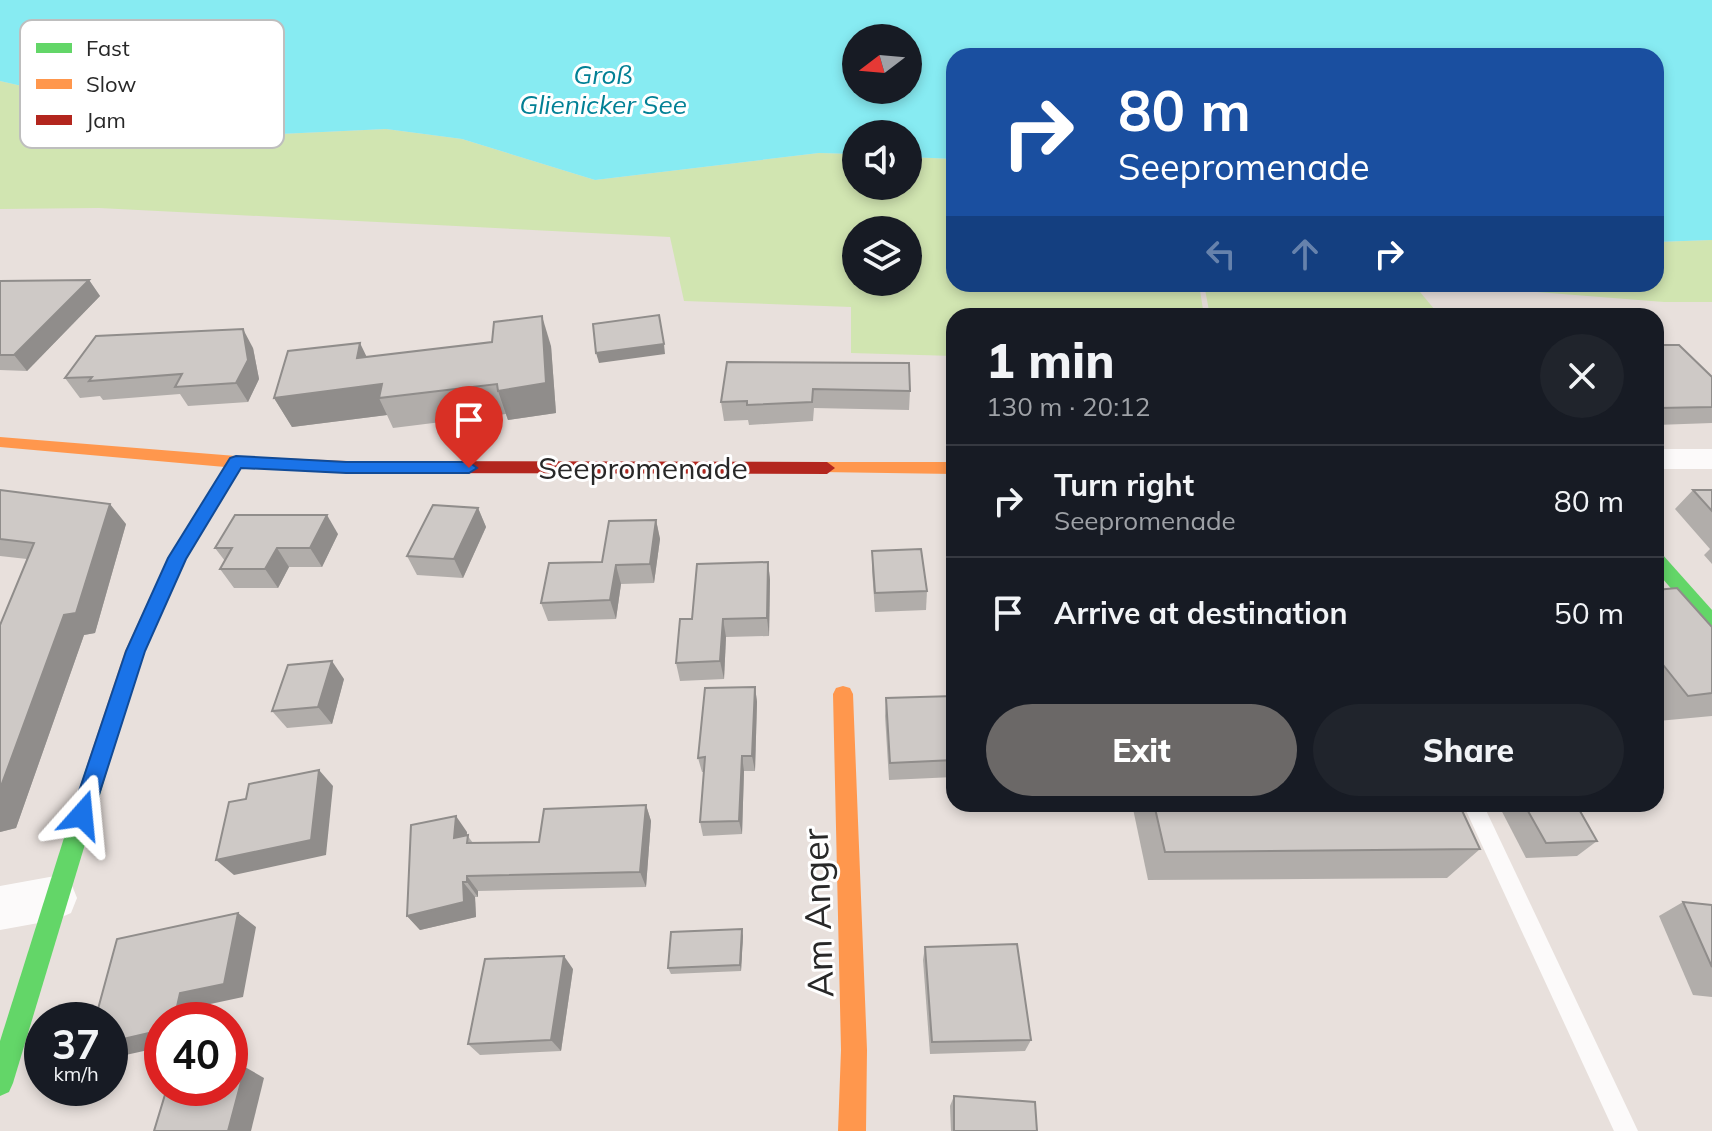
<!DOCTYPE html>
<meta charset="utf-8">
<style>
body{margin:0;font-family:Mulish,sans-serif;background:#20242c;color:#f1f3f6;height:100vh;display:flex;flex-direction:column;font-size:30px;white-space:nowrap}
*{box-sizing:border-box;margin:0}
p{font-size:26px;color:#9ea1a6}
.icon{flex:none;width:44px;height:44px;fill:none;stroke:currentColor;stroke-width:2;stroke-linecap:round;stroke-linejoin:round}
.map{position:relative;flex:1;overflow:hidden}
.drawer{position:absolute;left:946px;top:308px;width:718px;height:504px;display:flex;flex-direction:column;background:#171b24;border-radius:24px;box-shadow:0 4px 12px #0003}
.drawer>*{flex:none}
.banner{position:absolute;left:946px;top:48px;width:718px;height:244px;border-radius:24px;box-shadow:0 4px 12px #0003;background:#1a4fa0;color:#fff;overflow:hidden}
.needle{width:52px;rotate:254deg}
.controls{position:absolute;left:842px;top:24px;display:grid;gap:16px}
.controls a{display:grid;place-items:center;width:80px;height:80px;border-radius:50%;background:#171b24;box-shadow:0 4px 12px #0003;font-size:40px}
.speed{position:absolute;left:24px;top:1002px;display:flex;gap:16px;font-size:40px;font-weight:700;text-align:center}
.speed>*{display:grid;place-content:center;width:104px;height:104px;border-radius:50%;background:#171b24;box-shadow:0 4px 12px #0003;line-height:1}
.speed small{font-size:20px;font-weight:400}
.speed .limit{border:12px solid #d22;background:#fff;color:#111}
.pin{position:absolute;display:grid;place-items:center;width:68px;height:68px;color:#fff;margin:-82px -34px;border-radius:50% 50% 50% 0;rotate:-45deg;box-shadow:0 0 8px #0007}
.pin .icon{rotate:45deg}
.me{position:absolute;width:88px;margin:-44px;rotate:18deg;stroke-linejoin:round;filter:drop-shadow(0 0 6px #0008)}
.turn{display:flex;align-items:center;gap:28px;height:168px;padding:0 40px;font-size:36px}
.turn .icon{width:104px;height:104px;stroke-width:2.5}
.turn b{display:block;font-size:56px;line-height:68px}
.lanes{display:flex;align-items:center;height:76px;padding:0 40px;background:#0003;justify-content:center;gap:40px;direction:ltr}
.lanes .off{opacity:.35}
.round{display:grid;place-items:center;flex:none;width:84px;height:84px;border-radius:42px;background:#20242c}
.overview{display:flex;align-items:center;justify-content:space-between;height:136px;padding:0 40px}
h1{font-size:48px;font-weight:800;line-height:60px}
.primary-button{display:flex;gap:16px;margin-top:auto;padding:16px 40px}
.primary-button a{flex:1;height:92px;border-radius:48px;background:#6b6867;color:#fff;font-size:32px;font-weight:800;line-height:92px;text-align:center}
.primary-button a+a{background:#20242c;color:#f1f3f6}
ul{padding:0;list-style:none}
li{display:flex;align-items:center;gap:24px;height:112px;padding:0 40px;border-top:2px solid #363941}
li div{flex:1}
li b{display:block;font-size:30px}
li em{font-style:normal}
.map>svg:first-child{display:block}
.green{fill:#d1e5b1;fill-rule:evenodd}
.water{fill:#87ebf2;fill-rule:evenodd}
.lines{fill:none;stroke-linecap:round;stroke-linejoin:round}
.lane{fill:#fcfafa;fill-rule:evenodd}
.street{fill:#fcfafa;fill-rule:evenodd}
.fast{fill:#63d668;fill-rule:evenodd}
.slow{fill:#ff974d;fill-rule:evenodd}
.jam{fill:#b3261e;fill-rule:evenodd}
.wall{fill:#b1adaa}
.shaded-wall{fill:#908d8b}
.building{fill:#cec9c6;stroke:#908d8b;stroke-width:2}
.route{fill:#1a73e8;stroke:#114b97;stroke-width:2}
.labels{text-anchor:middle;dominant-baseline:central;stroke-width:6;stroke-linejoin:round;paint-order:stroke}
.far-water-label{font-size:26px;font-style:italic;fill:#028095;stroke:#fff}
.street-label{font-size:30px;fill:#282828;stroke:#fff}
.near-street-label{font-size:36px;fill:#282828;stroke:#fff}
.key{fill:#fff;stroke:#bebebe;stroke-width:2}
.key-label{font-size:22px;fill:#282828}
</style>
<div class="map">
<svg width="1712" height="1131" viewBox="0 0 1712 1131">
<rect width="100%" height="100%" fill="#e8e0dc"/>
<!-- green -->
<g class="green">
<path d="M0 81 35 89 113 126 214 137 386 129 462 139 595 180 819 153 856 154V186H908V157L954 159V284H1199L1204 316H954V356L851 353V307L684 301 670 237 99 208 0 209ZM856 230H908V282H856Z"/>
<path d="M1712 240V302H1664L1436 284H1656V242Z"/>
<path d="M1204 284 1415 286 1440 316H1210Z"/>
</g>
<!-- water -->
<path class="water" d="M0 0H1712V240L1656 242V56H954V159L908 157V134H856V154L819 153 595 180 462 139 386 129 214 137 113 126 35 89 0 81ZM856 38H908V90H856Z"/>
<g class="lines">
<!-- lane -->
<path class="lane" d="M1463 804H1483L1638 1131H1614Z"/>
<!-- street -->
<g class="street">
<rect x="1656" y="449" width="56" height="20"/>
<path d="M55 876 71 883 77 898 71 913 55 920 0 930V886Z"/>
</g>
<!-- fast -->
<g class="fast">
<path d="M1656 552 1662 554 1712 610V631L1705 628 1656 571Z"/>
<path d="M97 758 105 761 108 768 13 1083 9 1092 0 1096V1041L86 768 89 761Z"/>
</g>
<!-- slow -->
<g class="slow">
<path d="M0 437 236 456 348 461 356 467 348 473 241 468 185 560 145 651 108 768 105 775 97 778 89 775 86 768 125 651 168 558 225 467 0 447Z"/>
<path d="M827 462H954V474L821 472 819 468Z"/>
<path d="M843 686 850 688 853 694 867 1050 866 1131H838L841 1050 833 694 836 688Z"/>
</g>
<!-- jam -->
<path class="jam" d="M348 461 827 462 835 468 827 474 348 473 340 467Z"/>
</g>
<!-- wall -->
<g class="wall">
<path d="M89 280 100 296 27 371 0 370V281Z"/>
<path d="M1656 345 1712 377V423L1656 425Z"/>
<path d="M551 346 556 413 508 420 506 414 393 428 387 415 292 427 274 398 367 357Z"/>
<path d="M253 348 259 379 248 402 188 406 180 394 103 400 100 396 80 398 65 378Z"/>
<path d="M727 362 910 391 909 410 814 408 813 421 749 425 748 420 724 421 721 402Z"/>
<path d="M0 490 126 524 95 633 84 635 16 828 0 832V625L27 559 0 556Z"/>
<path d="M1693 490H1712V564L1704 555 1710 549 1675 509Z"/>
<path d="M478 508 486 527 463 578 417 575 407 556Z"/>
<path d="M656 520 660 539 654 583 621 584 616 619 548 621 541 603 602 562Z"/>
<path d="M338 534 322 567H289L278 588H234L220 569 225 561 215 548Z"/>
<path d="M872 551 927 591 926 610 875 612 872 570Z"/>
<path d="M768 562 770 580 769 636 726 637 724 679 680 681 676 663 692 619Z"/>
<path d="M1656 590 1712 627V716L1658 721 1656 719Z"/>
<path d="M344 679 332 724 287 728 272 711Z"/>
<path d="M755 687 757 702 755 771H744L742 834 703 836 700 822 704 772H702L698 758Z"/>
<path d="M954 696V777L889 780 885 716 886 698Z"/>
<path d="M1132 804H1459L1480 849 1447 878 1148 880Z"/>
<path d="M1498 804H1576L1597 841 1577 856 1526 858Z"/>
<path d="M646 805 651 821 646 887 478 891V897H475L476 917 420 930 407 916 467 832V835L473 843 539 842Z"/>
<path d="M1683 902 1712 905V997L1693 995 1659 916Z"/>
<path d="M743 936 741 971 671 974 668 968Z"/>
<path d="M925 947 1031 1040 1025 1051 930 1054 923 960Z"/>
<path d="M573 969 561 1051 480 1055 468 1044Z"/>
<path d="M954 1096 1037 1131H951L950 1106Z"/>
</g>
<!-- shaded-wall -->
<g class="shaded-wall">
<path d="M89 280 100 296 27 371 14 355Z"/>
<path d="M542 316 551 346 556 413 508 420 498 391Z"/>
<path d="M243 329 253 348 259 379 248 402 236 383Z"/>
<path d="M360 343 374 372 382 384 379 398 387 415 292 427 274 398 357 358Z"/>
<path d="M664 344 665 354 599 363 596 353Z"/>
<path d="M110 504 126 524 95 633 84 635 16 828 0 832V789L64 615Z"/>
<path d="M478 508 486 527 463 578 454 559Z"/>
<path d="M327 515 338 534 322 567 310 548Z"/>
<path d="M656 520 660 539 654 583 650 564Z"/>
<path d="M277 548 289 567 278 588 265 569Z"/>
<path d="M768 562 770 580 769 636 767 618Z"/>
<path d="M616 565 621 584 616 619 610 600Z"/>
<path d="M723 619 726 637 724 679 720 661Z"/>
<path d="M332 661 344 679 332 724 318 707Z"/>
<path d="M755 687 757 702 755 771 752 756Z"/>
<path d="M742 756 744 771 742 834 739 821Z"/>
<path d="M319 770 333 786 326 855 234 875 216 860Z"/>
<path d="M646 805 651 821 646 887 640 872Z"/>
<path d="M456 816 467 832 466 853 454 838Z"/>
<path d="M467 876 478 891V897L467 882Z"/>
<path d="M463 882 475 897 476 917 420 930 407 916Z"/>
<path d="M238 913 256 927 243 997 201 1006 198 1020H174L180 993Z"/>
<path d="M742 929 743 936 741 971 740 965Z"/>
<path d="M564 956 573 969 561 1051 551 1040Z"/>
<path d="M162 1030V1047L112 1058 110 1057V1042Z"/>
<path d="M245 1067 264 1078 251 1131H228Z"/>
</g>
<!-- building -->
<g class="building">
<path d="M89 280 14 355H0V281Z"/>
<path d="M659 315 664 344 596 353 593 324Z"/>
<path d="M542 316 546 383 498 391 497 384 379 398 382 384 274 398 288 351 360 343 357 358 492 342 494 322Z"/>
<path d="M243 329 248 360 236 383 175 387 182 374 89 381 92 377 65 378 96 336Z"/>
<path d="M1656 345H1679L1712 377V407L1659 408 1656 405Z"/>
<path d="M727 362 909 363 910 391 813 389 812 402 747 405V401L721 402Z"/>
<path d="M0 490 110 504 76 613 64 615 0 789V625L34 543 0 539Z"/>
<path d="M1693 490H1712V511Z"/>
<path d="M433 505 478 508 454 559 407 556Z"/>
<path d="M235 515H327L310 548H277L265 569H220L232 548H215Z"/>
<path d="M656 520 650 564 616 565 610 600 541 603 549 563 602 562 609 521Z"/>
<path d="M921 549 927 591 875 593 872 551Z"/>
<path d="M768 562 767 618 723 619 720 661 676 663 680 619H692L697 564Z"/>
<path d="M1677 588 1712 627V693L1688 696 1656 656V590Z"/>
<path d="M332 661 318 707 272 711 288 665Z"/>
<path d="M755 687 752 756H742L739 821 700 822 705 757 698 758 705 688Z"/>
<path d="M954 696V760L890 763 886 698Z"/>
<path d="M319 770 311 840 216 860 229 802 246 799 249 784Z"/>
<path d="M1154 804H1459L1480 849 1165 852Z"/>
<path d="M1524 804H1576L1597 841 1546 843Z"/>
<path d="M646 805 640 872 467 876V882H463L464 902 407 916 411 825 456 816 454 838 468 835 467 843 539 842 544 809Z"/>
<path d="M1683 902 1712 905V967Z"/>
<path d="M238 913 224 984 180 993 174 1020H162V1030L110 1042V1020H95L117 939Z"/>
<path d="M742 929 740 965 668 968 671 932Z"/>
<path d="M1017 944 1031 1040 932 1042 925 947Z"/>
<path d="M564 956 551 1040 468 1044 485 959Z"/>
<path d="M245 1067 228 1131H154L167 1088H230V1069Z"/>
<path d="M954 1096 1035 1102 1037 1131H954Z"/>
</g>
<!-- route -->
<path class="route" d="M236 456 346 462H469L477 468 469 473H346L241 468 186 559 145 651 90 823 82 826 74 823 71 815 126 651 168 558 230 458Z"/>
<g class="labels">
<!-- far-water labels -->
<g class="far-water-label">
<text x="603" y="74">Groß<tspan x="603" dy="30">Glienicker See</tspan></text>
</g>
<!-- street labels -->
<g class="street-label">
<text x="643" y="468">Seepromenade</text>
</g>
<!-- near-street labels -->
<g class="near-street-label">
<text transform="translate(817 913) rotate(-92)">Am Anger</text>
</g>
</g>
<!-- legend -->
<rect x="20" y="20" width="264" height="128" rx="12" class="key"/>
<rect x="36" y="43" width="36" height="10" fill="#63d668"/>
<rect x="36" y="79" width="36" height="10" fill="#ff974d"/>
<rect x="36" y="115" width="36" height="10" fill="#b3261e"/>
<g class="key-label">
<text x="86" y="56">Fast</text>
<text x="86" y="92">Slow</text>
<text x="86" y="128">Jam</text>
</g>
</svg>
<div class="controls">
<a><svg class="needle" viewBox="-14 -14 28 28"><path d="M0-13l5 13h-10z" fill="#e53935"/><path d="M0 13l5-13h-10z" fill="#9ea1a6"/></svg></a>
<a><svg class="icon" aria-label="sound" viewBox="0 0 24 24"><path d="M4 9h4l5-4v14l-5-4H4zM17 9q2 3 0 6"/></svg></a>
<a><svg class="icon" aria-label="layers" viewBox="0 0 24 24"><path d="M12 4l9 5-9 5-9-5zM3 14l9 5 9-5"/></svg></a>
</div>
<div class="speed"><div>37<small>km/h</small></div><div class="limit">40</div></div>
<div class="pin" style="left:469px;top:468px;background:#d93025"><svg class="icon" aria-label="arrive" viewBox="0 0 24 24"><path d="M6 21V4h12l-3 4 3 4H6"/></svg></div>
<svg class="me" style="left:82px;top:815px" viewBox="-20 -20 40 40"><path d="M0-17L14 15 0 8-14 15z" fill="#1a73e8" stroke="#fff" stroke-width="4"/></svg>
<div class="banner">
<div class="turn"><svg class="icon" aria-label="right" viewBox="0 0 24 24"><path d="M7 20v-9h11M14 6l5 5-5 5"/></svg><div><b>80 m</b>Seepromenade</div></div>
<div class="lanes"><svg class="icon off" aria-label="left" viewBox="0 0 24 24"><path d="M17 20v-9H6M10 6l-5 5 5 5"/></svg><svg class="icon off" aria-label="ahead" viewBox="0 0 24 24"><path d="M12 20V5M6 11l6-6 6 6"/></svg><svg class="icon" aria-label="right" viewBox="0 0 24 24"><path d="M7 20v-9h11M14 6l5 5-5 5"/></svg></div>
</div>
<section class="drawer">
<div class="overview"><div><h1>1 min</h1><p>130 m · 20:12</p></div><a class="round"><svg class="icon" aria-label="close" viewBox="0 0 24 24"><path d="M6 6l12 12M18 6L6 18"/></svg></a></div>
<ul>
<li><svg class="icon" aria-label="right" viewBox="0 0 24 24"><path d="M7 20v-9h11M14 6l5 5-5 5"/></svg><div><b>Turn right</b><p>Seepromenade</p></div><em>80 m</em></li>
<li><svg class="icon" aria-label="arrive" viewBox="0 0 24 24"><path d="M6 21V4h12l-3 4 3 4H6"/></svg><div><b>Arrive at destination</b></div><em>50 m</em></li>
</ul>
<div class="primary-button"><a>Exit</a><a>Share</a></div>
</section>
</div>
